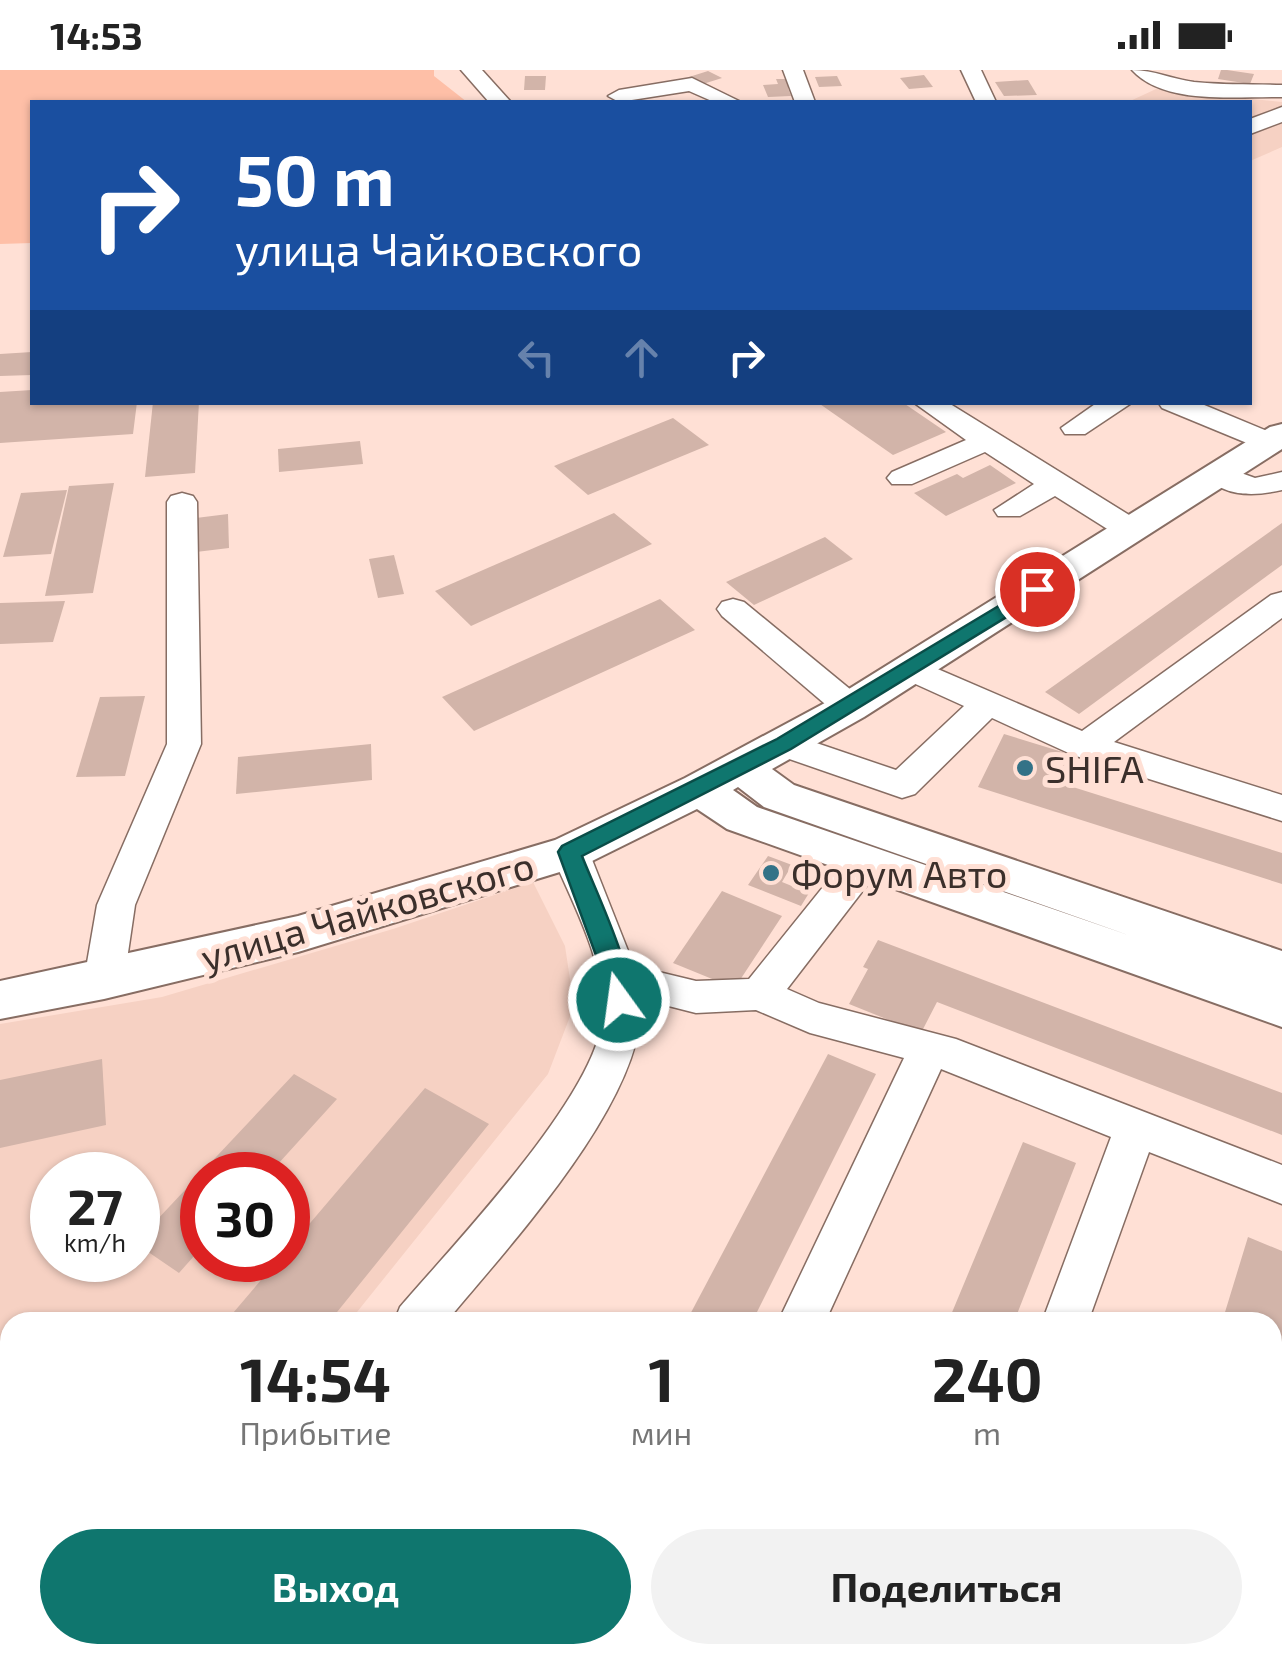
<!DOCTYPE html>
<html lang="ru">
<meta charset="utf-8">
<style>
body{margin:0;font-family:"Exo 2",sans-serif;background:#f2f2f2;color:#222;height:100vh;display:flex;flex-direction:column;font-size:38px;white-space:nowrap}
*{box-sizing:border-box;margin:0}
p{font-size:32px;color:#767676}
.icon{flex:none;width:55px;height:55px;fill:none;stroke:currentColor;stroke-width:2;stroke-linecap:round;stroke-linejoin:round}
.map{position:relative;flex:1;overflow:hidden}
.side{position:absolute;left:0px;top:1242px;width:1282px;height:352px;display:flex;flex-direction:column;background:#fff;border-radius:30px 30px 0 0;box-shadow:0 2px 8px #0004}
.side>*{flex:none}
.hud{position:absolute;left:30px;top:30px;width:1222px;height:305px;border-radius:0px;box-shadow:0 2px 8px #0004;background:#1a4fa0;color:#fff;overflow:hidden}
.speed{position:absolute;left:30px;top:1082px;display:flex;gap:20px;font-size:50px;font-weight:700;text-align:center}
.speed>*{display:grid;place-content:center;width:130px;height:130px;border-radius:50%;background:#fff;box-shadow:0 2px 8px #0004;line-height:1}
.speed small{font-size:25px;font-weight:400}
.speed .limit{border:15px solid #d22;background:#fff;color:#111}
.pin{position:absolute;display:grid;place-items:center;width:85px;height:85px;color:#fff;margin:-42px;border:5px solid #fff;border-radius:50%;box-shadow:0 2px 10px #0007}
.me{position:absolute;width:110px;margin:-55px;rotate:346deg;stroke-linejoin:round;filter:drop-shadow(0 0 8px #0008)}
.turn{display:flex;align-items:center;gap:35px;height:210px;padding:0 40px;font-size:45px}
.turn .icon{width:130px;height:130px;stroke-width:2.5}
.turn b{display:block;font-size:70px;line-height:85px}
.lanes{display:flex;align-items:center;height:95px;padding:0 40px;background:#0003;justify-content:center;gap:50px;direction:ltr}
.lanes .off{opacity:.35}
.eta{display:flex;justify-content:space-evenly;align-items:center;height:170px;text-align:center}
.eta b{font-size:60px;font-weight:700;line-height:70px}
.button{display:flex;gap:20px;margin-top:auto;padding:20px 40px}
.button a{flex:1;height:115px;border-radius:60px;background:#0f766e;color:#fff;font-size:40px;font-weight:700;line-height:115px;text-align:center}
.button a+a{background:#f2f2f2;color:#222}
.status{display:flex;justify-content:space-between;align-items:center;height:70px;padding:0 50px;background:#fff;direction:ltr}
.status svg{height:28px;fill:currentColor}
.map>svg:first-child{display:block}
.built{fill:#f6d1c3;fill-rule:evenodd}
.green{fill:#febfa7}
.building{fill:#d2b4a9}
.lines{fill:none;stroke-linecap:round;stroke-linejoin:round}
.minor-casing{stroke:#876d63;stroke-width:3}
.major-casing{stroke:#876d63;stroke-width:4}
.minor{fill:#fff;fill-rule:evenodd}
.major{fill:#fff;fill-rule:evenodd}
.route{fill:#0f766e;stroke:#0a4d48;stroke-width:2.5}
.poi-dot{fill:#337287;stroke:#ffe0d5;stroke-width:4}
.labels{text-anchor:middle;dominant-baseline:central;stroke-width:10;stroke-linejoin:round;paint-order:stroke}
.poi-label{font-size:38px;fill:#3b2f2b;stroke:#ffe0d5;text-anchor:start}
.street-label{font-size:38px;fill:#3b2f2b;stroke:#ffe0d5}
</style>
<div class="status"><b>14:53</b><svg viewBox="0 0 49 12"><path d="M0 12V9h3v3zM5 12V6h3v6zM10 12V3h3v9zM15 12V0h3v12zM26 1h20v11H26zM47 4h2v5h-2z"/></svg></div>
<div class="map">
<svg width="1282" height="1593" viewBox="0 0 1282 1593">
<rect width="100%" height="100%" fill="#ffe0d5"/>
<!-- built -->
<g class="built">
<path d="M1156 19 1282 32V77L1250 91V32H1128Z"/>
<path d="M533 812 565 876 574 936 548 1004 349 1252H10V1585H66L59 1593H0V954L162 927 393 859ZM52 1105H138V1190H52ZM202 1105H288V1190H202Z"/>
<path d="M198 1585H443L458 1593H192Z"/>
</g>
<!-- green -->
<path class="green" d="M0 0H434V6L467 32H32V173L0 174Z"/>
<!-- building -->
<g class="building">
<path d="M1221 0H1227L1254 4 1250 14 1218 9Z"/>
<path d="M708 1 722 8 703 14 689 7Z"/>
<path d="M924 5 933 17 909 19 900 8Z"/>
<path d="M525 6H546L545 20H524Z"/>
<path d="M837 6 842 16 819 17 815 7Z"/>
<path d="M776 9H790L794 19 788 18 791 26 768 27 763 15 778 14Z"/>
<path d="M1028 10 1037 25 1004 26 995 12Z"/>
<path d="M32 282V305L0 306V284Z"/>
<path d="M32 320V332H137L133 364 0 373V322Z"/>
<path d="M153 332H199L195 403 145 407Z"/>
<path d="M817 332H902L946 362 893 385Z"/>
<path d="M673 348 709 375 588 425 554 396Z"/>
<path d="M360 371 363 394 279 402 278 379Z"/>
<path d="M990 395 1016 413 946 446 914 423 957 404 963 408Z"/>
<path d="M114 413 93 523 45 526 69 416Z"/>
<path d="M67 420 51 484 3 487 21 423Z"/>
<path d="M614 443 652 474 471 556 435 521Z"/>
<path d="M228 444 229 478 196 482V448Z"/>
<path d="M1282 453V495L1079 644 1045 622Z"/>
<path d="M825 467 853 489 754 535 726 512Z"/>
<path d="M394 485 404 524 378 528 369 489Z"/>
<path d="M660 529 695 560 474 661 442 627Z"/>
<path d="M65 531 53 572 0 574V533Z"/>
<path d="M145 626 125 706 76 707 100 627Z"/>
<path d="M1004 664 1069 684 1057 712 1282 783V814L978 717Z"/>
<path d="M371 674 372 710 236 724 238 687Z"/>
<path d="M768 786 792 795 782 812 809 823 801 836 748 815Z"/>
<path d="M722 821 782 846 740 910 722 913 673 893Z"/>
<path d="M878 870 1282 1023V1065L937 932 921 963 849 934 868 899 863 897Z"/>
<path d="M828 984 876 1004 752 1252H686Z"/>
<path d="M102 989 106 1055 0 1078V1010Z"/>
<path d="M294 1004 337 1029 268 1105H202V1177L179 1203 138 1175V1170Z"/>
<path d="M425 1018 489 1054 329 1252H248L233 1243 278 1190H288V1179Z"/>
<path d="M1023 1072 1076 1093 1014 1252H948Z"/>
<path d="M1248 1167 1282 1181V1277L1274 1308 1272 1252H1222Z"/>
<path d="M0 1282 10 1288V1349L0 1361Z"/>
<path d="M809 1585H886L882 1593H806Z"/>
<path d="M1124 1585H1200L1198 1593H1121Z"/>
</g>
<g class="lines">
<defs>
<g id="minor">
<path d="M461 0H482L511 32H489Z"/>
<path d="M783 0H803L815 32H795Z"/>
<path d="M961 0H981L996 32H976Z"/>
<path d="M1132 0C1155 0 1171 9 1194 12 1223 15 1253 14 1282 15V27C1237 26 1165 36 1132 0Z"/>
<path d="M692 8 741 32H714L689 21 619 32 608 26 619 20Z"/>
<path d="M1282 37V52L1250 64V49Z"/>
<path d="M913 332H947L1142 453 1146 460 1142 467H1120L1055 426 1020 446H998L994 440 1034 414 985 382 912 414H892L887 408 892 402 966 370Z"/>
<path d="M1098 332H1133L1085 364H1065L1061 358Z"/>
<path d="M1158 332H1197L1279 366 1282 374 1269 381 1259 378 1162 338Z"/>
<path d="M1219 395 1255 408 1282 402V420C1256 426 1223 428 1204 404L1209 398Z"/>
<path d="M182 423 193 426 197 432 201 674 135 835 124 910 118 921 104 926 90 921 84 910 97 835 167 674V432L171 426Z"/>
<path d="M1282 522V548L1114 672 1282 725V751L1073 685 992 648 915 724 902 728 772 683 767 674 772 665 784 662 896 700 964 636 900 607 895 599 900 591 912 588 1082 661 1271 525Z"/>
<path d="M733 529 744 532 862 629 867 637 862 645 850 649 838 645 722 546 717 539 722 532Z"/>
<path d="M570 768 583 772 589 782 634 896 696 911 749 909 852 781 865 777 878 781 884 791 878 801 787 919 819 933 956 969 1282 1095V1134L1149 1082 1088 1252H1042L1111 1067 941 999 825 1252H778L904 988 810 963 756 940 696 943 641 929C647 1029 508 1177 446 1252H394L400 1237C453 1175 595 1027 602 950 607 893 572 833 551 782L557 772Z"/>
<path d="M1282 1463V1550L1272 1554V1467Z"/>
<path d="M1272 1564 1282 1578V1593H1230L1231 1585H1272Z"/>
<path d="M113 1585H171L168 1593H110Z"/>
<path d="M596 1585H661L664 1593H599Z"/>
<path d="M917 1585H971L968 1593H914Z"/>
</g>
<path id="major" d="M1282 354V379L864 647 772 699 794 715 1282 881V957L727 759 697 739 586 794 298 882 104 929 0 949V911L298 846 555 770 685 708 836 627 1270 357ZM738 717 764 737 1131 866 757 737 733 720Z"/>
</defs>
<!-- minor casing -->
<use href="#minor" class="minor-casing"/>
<!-- major casing -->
<use href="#major" class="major-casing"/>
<!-- minor -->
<use href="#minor" class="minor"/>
<!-- major -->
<use href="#major" class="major"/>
</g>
<!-- route -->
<path class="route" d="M1037 513 1047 519 1044 524 791 679 582 786C593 815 640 912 628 937H611L604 907 558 782 562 776 777 669Z"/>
<!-- markers -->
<g class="poi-dot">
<circle cx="1025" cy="698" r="10"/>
<circle cx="771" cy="803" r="10"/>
</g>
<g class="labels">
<!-- poi labels -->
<g class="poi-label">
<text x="1045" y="698">SHIFA</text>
<text x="791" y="803">Форум Авто</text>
</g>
<!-- street labels -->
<g class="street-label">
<text transform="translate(367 840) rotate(-16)">улица Чайковского</text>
</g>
</g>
</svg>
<div class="speed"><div>27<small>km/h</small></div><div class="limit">30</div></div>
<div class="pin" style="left:1037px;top:519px;background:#d93025"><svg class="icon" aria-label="arrive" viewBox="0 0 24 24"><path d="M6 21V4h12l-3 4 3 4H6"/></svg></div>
<svg class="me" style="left:619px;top:930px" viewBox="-20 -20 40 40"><circle r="17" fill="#0f766e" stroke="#fff" stroke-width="3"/><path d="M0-11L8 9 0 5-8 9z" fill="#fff"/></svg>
<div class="hud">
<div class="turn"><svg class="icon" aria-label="right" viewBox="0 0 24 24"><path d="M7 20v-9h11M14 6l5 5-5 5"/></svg><div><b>50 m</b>улица Чайковского</div></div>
<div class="lanes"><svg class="icon off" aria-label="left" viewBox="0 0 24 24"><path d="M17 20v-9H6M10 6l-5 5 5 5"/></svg><svg class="icon off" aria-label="ahead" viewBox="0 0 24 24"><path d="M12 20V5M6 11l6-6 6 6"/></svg><svg class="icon" aria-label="right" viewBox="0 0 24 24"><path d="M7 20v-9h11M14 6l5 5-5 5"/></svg></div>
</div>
<section class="side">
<div class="eta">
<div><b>14:54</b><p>Прибытие</p></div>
<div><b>1</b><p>мин</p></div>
<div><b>240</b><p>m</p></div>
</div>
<div class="button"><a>Выход</a><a>Поделиться</a></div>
</section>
</div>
